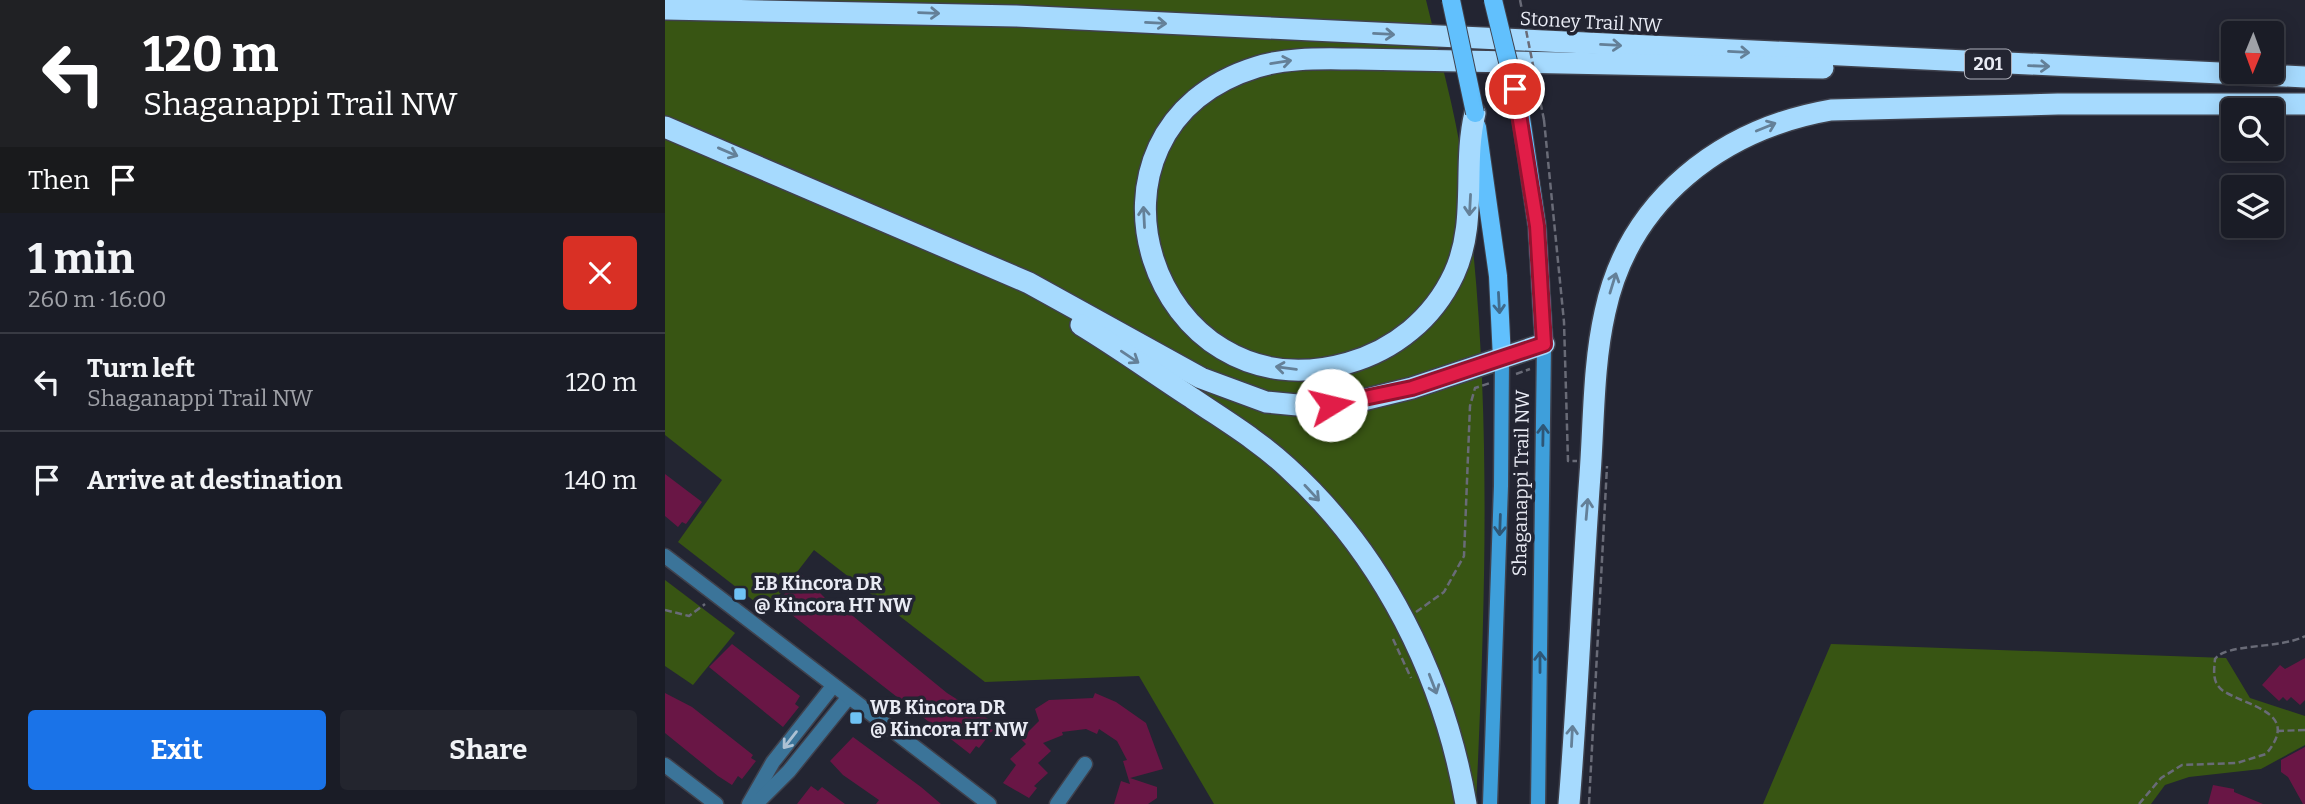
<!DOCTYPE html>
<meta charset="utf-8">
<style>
body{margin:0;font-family:Bitter,serif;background:#23252e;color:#f1f3f6;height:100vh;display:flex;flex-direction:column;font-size:26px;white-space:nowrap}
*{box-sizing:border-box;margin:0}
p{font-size:23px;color:#9fa1a7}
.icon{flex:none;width:38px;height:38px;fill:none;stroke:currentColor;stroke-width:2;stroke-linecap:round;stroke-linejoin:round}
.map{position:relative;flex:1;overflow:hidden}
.side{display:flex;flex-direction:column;background:#1a1c26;width:665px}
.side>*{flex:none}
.guide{background:#202124;color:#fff;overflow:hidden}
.needle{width:46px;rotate:181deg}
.buttons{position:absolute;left:1556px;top:21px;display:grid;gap:14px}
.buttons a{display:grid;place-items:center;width:63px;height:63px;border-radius:7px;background:#1a1c26;box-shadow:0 4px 18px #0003,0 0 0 2px #383a43;font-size:35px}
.pin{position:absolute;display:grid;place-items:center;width:60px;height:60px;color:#fff;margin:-30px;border:4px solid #fff;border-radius:50%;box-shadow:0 2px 7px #0007}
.me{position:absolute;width:77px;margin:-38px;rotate:81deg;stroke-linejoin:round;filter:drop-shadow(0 0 5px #0008)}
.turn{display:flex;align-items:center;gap:24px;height:147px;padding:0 28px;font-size:32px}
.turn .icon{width:91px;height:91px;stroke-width:2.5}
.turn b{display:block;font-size:49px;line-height:60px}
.then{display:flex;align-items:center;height:66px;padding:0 28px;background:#0003;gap:14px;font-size:26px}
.round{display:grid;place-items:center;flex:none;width:74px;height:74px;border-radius:7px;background:#23252e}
.overview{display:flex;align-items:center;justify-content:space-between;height:119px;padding:0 28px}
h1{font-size:42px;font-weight:700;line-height:52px}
.primary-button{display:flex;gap:14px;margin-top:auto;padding:14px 28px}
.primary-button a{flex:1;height:80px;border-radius:7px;background:#1a73e8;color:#fff;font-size:28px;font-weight:700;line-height:80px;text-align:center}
.primary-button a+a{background:#23252e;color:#f1f3f6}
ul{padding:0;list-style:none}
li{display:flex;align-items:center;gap:21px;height:98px;padding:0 28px;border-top:2px solid #383a43}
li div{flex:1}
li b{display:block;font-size:26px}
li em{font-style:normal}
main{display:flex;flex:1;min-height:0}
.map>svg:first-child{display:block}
.green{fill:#385513}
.building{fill:#691645}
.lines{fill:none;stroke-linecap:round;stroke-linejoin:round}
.minor-casing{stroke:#3f414d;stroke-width:17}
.tertiary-casing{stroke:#3f414d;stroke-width:17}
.secondary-casing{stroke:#3f414d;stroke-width:17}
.primary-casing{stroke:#3f414d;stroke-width:20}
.motorway-casing{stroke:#3f414d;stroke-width:24}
.path{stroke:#696b77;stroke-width:2.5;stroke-dasharray:7 3.5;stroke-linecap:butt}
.minor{stroke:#3b7499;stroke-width:14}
.tertiary{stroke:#3b7499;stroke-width:14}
.secondary{stroke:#3e9fdb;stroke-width:14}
.primary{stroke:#61c0fd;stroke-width:18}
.motorway{stroke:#a6dafe;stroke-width:21}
.primary-bridge-casing{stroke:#3f414d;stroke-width:20;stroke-linecap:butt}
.path-bridge{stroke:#696b77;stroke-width:2.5;stroke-dasharray:7 3.5;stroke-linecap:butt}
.primary-bridge{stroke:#61c0fd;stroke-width:18}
.oneway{stroke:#648098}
.oneway2{stroke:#3f6b8d}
.oneway3{stroke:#2e5676}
.oneway4{stroke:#acc1d4}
.route-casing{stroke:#92132f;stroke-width:18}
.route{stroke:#e11d48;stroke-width:12}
.poi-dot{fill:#6fc2f4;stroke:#232532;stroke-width:2.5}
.labels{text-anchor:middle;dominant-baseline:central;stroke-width:7;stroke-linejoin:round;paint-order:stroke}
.shield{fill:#232532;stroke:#aeb0ba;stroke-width:2}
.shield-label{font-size:18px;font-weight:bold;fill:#e9ebf4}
.street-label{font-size:19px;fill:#e9ebf4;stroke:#232532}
.poi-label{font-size:19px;font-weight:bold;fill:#e9ebf4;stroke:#232532;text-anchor:start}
</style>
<main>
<section class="side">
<div class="guide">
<div class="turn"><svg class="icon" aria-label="left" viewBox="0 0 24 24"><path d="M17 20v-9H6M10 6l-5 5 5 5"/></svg><div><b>120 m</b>Shaganappi Trail NW</div></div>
<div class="then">Then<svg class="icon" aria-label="arrive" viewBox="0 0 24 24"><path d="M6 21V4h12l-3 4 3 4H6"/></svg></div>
</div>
<div class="overview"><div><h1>1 min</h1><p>260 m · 16:00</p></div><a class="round" style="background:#d93025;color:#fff"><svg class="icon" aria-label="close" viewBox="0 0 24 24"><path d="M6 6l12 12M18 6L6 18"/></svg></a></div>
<ul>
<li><svg class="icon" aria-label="left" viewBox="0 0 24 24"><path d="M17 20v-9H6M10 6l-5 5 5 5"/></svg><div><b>Turn left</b><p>Shaganappi Trail NW</p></div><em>120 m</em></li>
<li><svg class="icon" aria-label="arrive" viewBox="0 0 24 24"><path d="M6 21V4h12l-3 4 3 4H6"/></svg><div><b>Arrive at destination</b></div><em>140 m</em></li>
</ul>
<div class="primary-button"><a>Exit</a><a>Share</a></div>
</section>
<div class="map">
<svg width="1640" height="804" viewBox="0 0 1640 804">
<rect width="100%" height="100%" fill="#232532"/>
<!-- green -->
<g class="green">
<path d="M0 0H761C774 54 790 110 798 165 828 376 821 592 811 804H549L474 676 320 682 149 550 102 611 13 542 57 480 0 435Z"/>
<path d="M0 580 70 633 28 685 0 666Z"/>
<path d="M1166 644 1561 658 1585 698 1640 716V745L1596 769 1524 777 1500 785 1486 804H1098Z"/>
</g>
<!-- building -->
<g class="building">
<path d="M0 474 37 502 21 524 17 522 13 527 0 516Z"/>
<path d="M134 572 160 598 158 601 175 614 180 616 183 612 282 693 328 722 324 727 328 730 314 748 311 746 305 754 113 604Z"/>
<path d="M67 644 135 696 130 704 134 707 118 727 44 667Z"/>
<path d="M1640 658V700L1635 705 1626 697 1622 701 1618 697 1614 701 1597 685 1615 665 1620 669Z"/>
<path d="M0 693 27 707 88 755 86 758 91 761 77 779 73 776 67 785 53 776 0 733Z"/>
<path d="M430 693 451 702 481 723 498 769 465 778 492 787V798L483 804H449L456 781 465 784 458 761 462 760 452 741 434 729 432 734 421 729 397 732 398 735 378 743 386 751 373 763 383 773 369 786 372 788 364 798 338 783 351 765 345 759 361 744 356 739 374 721 370 709 384 700 428 698Z"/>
<path d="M188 737 256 787 276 804H211L214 800 178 775 165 761Z"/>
<path d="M1640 747V804H1638L1623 777 1616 772V760Z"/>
<path d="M1548 785 1569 789V792L1598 804H1543Z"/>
<path d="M146 786 153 791 157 787 180 804H132Z"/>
</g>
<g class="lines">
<defs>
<g id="minor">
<path d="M0 765 51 804"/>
<path d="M84 804 108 762 168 686"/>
<path d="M91 804 124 771 183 698"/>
<path d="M392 804 420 764"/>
</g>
<path id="tertiary" d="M0 556 324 804"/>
<g id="secondary">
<path d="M825 804 836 486 837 359"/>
<path d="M873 804 879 344"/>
</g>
<g id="primary">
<path d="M855 111 872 226 879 344"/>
<path d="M812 127 833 276 837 359"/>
</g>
<g id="motorway">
<path d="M0 9 351 16 1640 77"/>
<path d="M810 113C797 167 813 222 789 274 768 319 729 350 683 363 486 419 391 129 592 67 624 57 658 59 691 59L1158 68"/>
<path d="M0 127 364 283 536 378 601 402 643 406 694 401 747 388 879 344"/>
<path d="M416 325C454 348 490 374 527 398 559 420 593 440 622 467 718 554 779 677 801 804"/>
<path d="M904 804C913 695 917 585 925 475 929 421 928 365 940 312 964 199 1057 129 1166 110L1393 104H1640"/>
</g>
</defs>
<!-- minor casing -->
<use href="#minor" class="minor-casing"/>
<!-- tertiary casing -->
<use href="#tertiary" class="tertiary-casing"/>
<!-- secondary casing -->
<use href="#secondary" class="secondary-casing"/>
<!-- primary casing -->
<use href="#primary" class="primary-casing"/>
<!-- motorway casing -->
<use href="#motorway" class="motorway-casing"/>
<!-- path -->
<g class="path">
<path d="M879 120 899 322 903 461H912"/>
<path d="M851 374 865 369"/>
<path d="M0 610 24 616 40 604"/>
<path d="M751 612 779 592 799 556 805 406 810 388 825 383"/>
<path d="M728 639 746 678"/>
<path d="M1612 731 1640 730"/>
<path d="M924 804 942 466"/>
<path d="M1474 804 1496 778 1517 765 1572 763 1601 754C1637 711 1581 707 1557 690 1547 682 1549 671 1550 659 1561 643 1617 649 1640 636"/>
</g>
<!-- minor -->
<use href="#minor" class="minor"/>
<!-- tertiary -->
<use href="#tertiary" class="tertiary"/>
<!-- secondary -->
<use href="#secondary" class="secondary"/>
<!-- primary -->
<use href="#primary" class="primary"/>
<!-- motorway -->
<use href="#motorway" class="motorway"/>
<defs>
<g id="primary-bridge">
<path d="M786 0 810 113"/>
<path d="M828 0 855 111"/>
</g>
</defs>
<!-- primary-bridge casing -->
<use href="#primary-bridge" class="primary-bridge-casing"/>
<!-- path-bridge -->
<path class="path-bridge" d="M855 0 879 120"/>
<!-- primary-bridge -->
<use href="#primary-bridge" class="primary-bridge"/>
</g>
<!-- one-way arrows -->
<defs><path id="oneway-shaft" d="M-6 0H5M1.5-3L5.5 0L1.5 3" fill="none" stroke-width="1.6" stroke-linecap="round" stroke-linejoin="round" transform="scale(1.75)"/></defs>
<g class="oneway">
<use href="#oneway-shaft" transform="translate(264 13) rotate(2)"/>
<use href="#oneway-shaft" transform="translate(491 23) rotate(3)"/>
<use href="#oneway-shaft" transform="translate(719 34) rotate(3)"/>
<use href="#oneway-shaft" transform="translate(946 45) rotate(3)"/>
<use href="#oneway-shaft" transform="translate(1074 52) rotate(3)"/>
<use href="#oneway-shaft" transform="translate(616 62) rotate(-9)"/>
<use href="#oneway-shaft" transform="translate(1374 66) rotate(2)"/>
<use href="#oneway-shaft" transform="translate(1101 127) rotate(-22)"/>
<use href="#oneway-shaft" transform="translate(63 152) rotate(23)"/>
<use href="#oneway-shaft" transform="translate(805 205) rotate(93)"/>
<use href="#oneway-shaft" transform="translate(479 217) rotate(-93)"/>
<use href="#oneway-shaft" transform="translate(948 283) rotate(-73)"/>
<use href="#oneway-shaft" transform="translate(465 357) rotate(34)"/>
<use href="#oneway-shaft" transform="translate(621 368) rotate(-173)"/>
<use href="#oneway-shaft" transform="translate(647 493) rotate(47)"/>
<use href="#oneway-shaft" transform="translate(922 509) rotate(-85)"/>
<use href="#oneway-shaft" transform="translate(768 684) rotate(69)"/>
<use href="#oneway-shaft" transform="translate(907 736) rotate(-87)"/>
</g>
<use class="oneway2" href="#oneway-shaft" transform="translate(834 303) rotate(87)"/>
<g class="oneway3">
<use href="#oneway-shaft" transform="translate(878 435) rotate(-89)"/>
<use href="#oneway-shaft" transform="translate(835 525) rotate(92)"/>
<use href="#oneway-shaft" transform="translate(875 662) rotate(-90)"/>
</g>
<use class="oneway4" href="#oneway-shaft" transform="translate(125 740) rotate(128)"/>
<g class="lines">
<defs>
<path id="route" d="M666 405 747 388 879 344 872 226 850 89"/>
</defs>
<!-- route casing -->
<use href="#route" class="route-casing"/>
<!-- route -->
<use href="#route" class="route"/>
</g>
<!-- markers -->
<g class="poi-dot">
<rect x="68" y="587" width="14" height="14" rx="3.5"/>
<rect x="184" y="711" width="14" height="14" rx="3.5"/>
</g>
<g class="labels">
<!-- shield labels -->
<rect class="shield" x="1300" y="49.5" width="46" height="29" rx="5"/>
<g class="shield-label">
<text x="1323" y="64">201</text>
</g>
<!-- street labels -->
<g class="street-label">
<text transform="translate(926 22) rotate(3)">Stoney Trail NW</text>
<text transform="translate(856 483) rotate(-89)">Shaganappi Trail NW</text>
</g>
<!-- poi labels -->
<g class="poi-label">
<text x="89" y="583">EB Kincora DR<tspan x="89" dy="22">@ Kincora HT NW</tspan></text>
<text x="205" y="707">WB Kincora DR<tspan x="205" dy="22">@ Kincora HT NW</tspan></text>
</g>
</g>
</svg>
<div class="buttons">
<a><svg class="needle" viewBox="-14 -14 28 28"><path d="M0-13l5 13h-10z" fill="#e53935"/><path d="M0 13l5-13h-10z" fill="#9fa1a7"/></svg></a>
<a><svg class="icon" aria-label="search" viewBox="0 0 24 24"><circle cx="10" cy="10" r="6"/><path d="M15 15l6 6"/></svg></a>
<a><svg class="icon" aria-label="layers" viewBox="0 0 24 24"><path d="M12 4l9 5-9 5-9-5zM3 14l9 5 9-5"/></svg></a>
</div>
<div class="pin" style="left:850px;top:89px;background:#d93025"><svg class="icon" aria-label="arrive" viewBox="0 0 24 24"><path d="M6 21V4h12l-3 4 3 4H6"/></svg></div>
<svg class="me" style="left:666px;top:405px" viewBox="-20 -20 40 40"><circle r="19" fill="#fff"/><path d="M0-13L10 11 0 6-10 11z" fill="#e11d48"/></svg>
</div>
</main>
